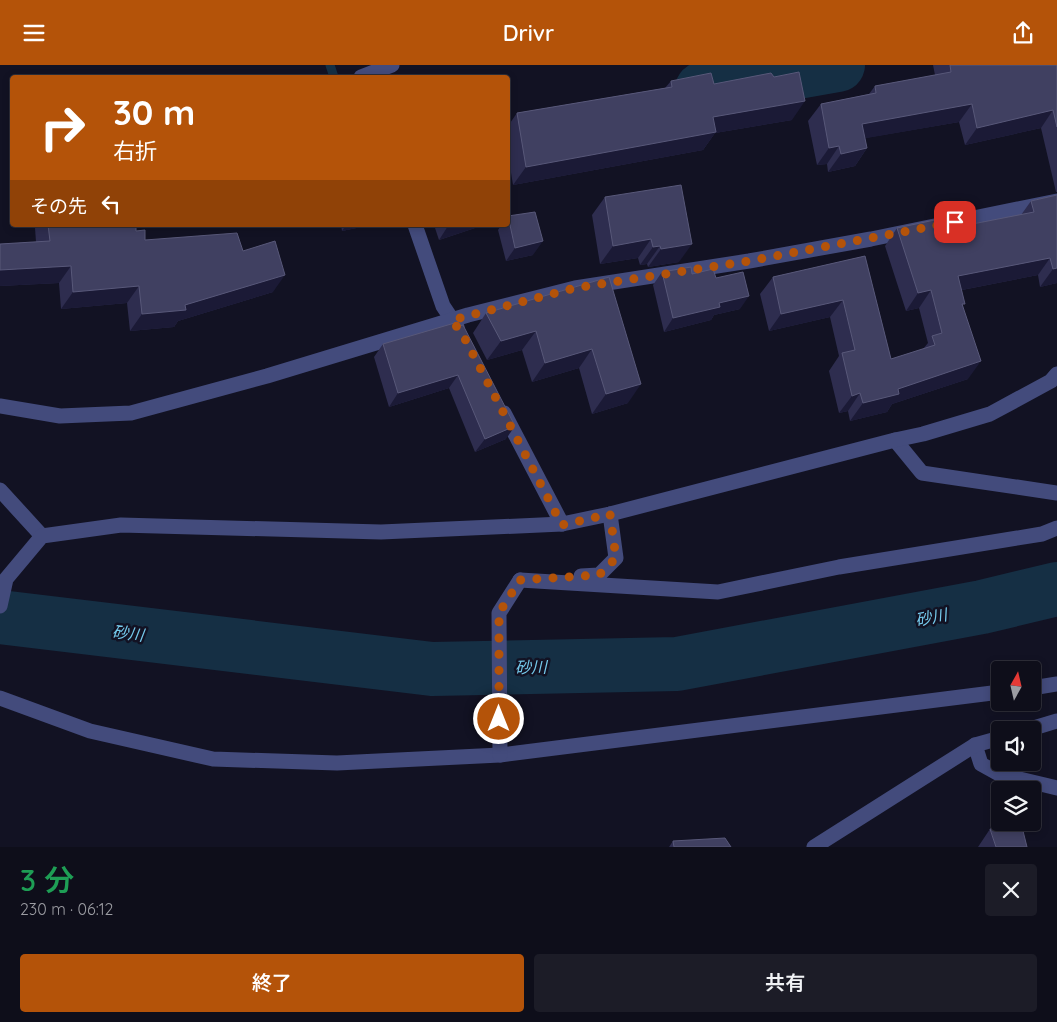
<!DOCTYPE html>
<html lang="ja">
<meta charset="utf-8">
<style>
body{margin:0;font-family:Quicksand,"Noto Sans JP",sans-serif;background:#1c1c27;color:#f1f3f6;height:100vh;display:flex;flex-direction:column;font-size:19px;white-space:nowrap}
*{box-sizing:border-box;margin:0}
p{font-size:16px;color:#9b9ca2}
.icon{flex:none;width:28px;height:28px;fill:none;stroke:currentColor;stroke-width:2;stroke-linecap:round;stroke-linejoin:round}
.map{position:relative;height:782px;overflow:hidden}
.sheet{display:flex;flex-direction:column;background:#0e0e1a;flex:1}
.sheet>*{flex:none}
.banner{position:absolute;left:10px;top:10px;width:500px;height:152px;border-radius:5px;box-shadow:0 2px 8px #0003,0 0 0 1px #2e2e39;background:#b45309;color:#fff;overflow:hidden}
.needle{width:32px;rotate:8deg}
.buttons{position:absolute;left:991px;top:596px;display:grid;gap:10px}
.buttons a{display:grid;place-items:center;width:50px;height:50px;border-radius:5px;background:#0e0e1a;box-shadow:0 2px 8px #0003,0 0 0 1px #2e2e39;font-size:25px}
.pin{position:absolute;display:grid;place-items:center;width:42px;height:42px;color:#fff;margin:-21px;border-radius:10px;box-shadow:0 2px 8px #0006}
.me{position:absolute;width:55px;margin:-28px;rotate:0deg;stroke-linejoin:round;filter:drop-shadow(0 0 4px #0008)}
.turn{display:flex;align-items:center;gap:18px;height:105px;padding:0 20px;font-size:22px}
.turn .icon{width:65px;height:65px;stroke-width:2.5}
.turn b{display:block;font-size:35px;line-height:42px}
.then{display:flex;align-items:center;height:48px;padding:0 20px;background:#0003;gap:10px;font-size:19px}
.round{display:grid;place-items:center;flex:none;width:52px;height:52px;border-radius:5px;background:#1c1c27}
.head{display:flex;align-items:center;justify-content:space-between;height:85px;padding:0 20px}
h1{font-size:30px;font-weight:600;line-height:38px;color:#1e9e55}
.action{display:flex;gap:10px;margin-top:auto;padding:10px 20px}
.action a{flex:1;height:58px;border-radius:5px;background:#b45309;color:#fff;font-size:20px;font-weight:600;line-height:58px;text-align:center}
.action a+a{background:#1c1c27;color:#f1f3f6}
header{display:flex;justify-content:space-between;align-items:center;height:65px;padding:0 20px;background:#b45309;color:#fff;font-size:22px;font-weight:600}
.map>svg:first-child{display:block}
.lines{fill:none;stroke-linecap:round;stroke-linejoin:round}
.stream{stroke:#152f44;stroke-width:9}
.river{stroke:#152f44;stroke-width:54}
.minor{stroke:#434b7c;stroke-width:15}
.wall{fill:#2e2d4f}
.shaded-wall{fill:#1b1a36}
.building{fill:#404061;stroke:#585879}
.route{stroke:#b45309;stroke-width:9;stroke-dasharray:0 16.2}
.labels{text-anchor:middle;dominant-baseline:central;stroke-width:5;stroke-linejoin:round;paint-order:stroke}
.water-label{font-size:16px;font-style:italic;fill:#75caec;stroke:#121223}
</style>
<header><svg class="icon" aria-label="menu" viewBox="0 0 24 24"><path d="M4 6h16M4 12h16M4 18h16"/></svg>Drivr<svg class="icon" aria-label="share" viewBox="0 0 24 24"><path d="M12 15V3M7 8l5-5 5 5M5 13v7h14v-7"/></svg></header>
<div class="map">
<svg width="1057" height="782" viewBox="0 0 1057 782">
<rect width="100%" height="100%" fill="#121223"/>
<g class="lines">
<!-- stream -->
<path class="stream" d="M330 0 334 12"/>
<!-- river -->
<g class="river">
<path d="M702 24 838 0"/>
<path d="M0 552 432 604 677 599 982 542 1057 524"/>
</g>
<!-- minor -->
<g class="minor">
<path d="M361 12 392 0"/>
<path d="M415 160 443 241 457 262"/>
<path d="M0 341 60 351 131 348 267 311 468 250 575 223 749 196 871 174 1057 136"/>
<path d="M504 348 562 459"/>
<path d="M895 375 922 408 1057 428"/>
<path d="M0 425 42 471"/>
<path d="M581 511 599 510 616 493 610 449"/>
<path d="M520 515 718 527 839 502 1042 469 1057 463"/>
<path d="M0 541 6 514 42 471 121 460 381 467 562 459 610 449 895 375 923 369 990 349 1051 316 1057 309"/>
<path d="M1032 623 1057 619"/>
<path d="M0 633 90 666 213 694 337 698 500 690 1000 627"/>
<path d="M1027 665 1057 656"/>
<path d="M975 680 981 699 999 709 1057 723"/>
<path d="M500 690 499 548 520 515"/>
<path d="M814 782 975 680 1000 673"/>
</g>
</g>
<!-- wall -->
<g class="wall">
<path d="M933 0H1057V127H1056L1041 63 965 80 959 57 865 73 867 83 855 101 828 107 827 99 817 100 808 56 821 39 869 29 875 21 935 10Z"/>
<path d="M671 16 714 19 792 55 715 68 703 85 513 120 508 89V61L517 48 665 23Z"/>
<path d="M1057 130V218L1040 222 1038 210 962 225 968 314 892 339 887 347 850 356 848 346 839 348 829 306 839 291 830 252 769 266 760 229 773 212 865 191 891 294 923 284 928 278 919 243 906 246 885 181 897 163 947 164 1021 150 1031 136Z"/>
<path d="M605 132 679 197 648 202 647 199 640 200 638 193 600 199 592 150Z"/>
<path d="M508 151 533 190 506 196 498 165 501 160H508Z"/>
<path d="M37 160H136V166L145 175 243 186 273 227 178 256 174 262 130 266 127 238 61 244 59 218 0 221V179L36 177 35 163Z"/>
<path d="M341 160H371L342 166Z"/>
<path d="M434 160H484L439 175Z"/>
<path d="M662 207 692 209 716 213 740 244 714 250 711 255 664 267 653 220Z"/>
<path d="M609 212 628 338 592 349 579 303 532 317 522 285 487 295 473 268 486 248Z"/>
<path d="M459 261 506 374 475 387 449 323 389 342 374 292 383 279Z"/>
<path d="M990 764 1027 782H978Z"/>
<path d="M673 776 731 782H669Z"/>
</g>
<!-- shaded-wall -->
<g class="shaded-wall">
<path d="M805 36 792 55 715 68 703 85 513 120 526 102 713 52Z"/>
<path d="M972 39 959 57 850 76 862 59Z"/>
<path d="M1053 45 1041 63 965 80 977 63Z"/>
<path d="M839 81 827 99 817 100 829 83Z"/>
<path d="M867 83 855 101 828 107 841 89Z"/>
<path d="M346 160H371L342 166Z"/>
<path d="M452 160H484L439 175 448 161Z"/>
<path d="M651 174 638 193 600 199 613 181Z"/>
<path d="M543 176 533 190 506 196 515 183Z"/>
<path d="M692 179 679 197 648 202 661 184Z"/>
<path d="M660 181 647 199 640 200 653 182Z"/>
<path d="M1050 193 1038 210 946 228 958 211Z"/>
<path d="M71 201 59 218 0 221V205Z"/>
<path d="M1057 203V218L1040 222 1053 204Z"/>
<path d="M285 210 273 227 178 256 174 262 130 266 142 249 185 240Z"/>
<path d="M139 221 127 238 61 244 73 227Z"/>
<path d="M931 225 919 243 906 246 918 228Z"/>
<path d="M749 231 740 244 714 250 711 255 664 267 673 253 719 238Z"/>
<path d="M843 235 830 252 769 266 781 249Z"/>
<path d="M536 266 522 285 487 295 501 276Z"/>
<path d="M592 284 579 303 532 317 545 298Z"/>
<path d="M981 296 968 314 892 339 887 347 850 356 863 338 898 324Z"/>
<path d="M458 310 449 323 389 342 398 328Z"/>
<path d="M641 319 628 338 592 349 606 329Z"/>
<path d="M860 328 848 346 839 348 852 331Z"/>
<path d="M515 361 506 374 475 387 485 374Z"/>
</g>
<!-- building -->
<g class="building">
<path d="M950 0H1057V62L1053 45 977 63 972 39 862 59 867 83 841 89 839 81 829 83 821 39 876 28 875 21 951 7Z"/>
<path d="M799 7 805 36 713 52 716 67 526 102 517 48 672 22 671 16 711 8 714 19 771 8 774 12Z"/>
<path d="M681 120 692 179 661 184 660 181 653 182 651 174 613 181 605 132Z"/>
<path d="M1057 130V203L1053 204 1050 193 958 211 965 239H962L981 296 898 324 899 329 863 338 860 328 852 331 842 288 855 285 843 235 781 249 773 212 865 191 891 294 935 280 932 271 942 268 931 225 918 228 897 163 944 153 947 164 1034 147 1031 136Z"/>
<path d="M535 147 543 176 515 183 508 151Z"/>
<path d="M48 160H136V166L145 165V175L237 168 243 186 275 176 285 210 185 240 186 245 142 249 139 221 73 227 71 201 0 205V179L50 176Z"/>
<path d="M691 202 692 209 713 204 716 213 743 207 749 231 719 238 720 242 673 253 662 207Z"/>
<path d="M609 212 641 319 606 329 592 284 545 298 536 266 501 276 486 248Z"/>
<path d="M458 257 459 261 463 260 515 361 485 374 458 310 398 328 383 279Z"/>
<path d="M1013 758H1021L1027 782H996L990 764Z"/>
<path d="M725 773 731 782H674L673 776Z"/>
</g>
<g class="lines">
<!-- route -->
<path class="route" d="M499 654V548L520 515 599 510 616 493 610 449 562 460 464 272 452 255 575 223 749 196 955 157"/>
</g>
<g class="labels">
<!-- water labels -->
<g class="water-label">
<text transform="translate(931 552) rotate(-11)">砂川</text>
<text transform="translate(128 568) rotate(7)">砂川</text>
<text transform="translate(531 602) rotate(-1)">砂川</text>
</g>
</g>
</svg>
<div class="buttons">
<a><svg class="needle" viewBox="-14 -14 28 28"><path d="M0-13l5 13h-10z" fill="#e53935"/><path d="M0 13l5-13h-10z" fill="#9b9ca2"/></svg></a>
<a><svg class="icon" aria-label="sound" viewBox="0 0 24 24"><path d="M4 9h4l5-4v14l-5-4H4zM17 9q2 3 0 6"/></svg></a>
<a><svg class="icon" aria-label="layers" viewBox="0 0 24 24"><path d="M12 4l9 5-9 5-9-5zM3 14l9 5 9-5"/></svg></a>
</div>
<div class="pin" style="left:955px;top:157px;background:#d93025"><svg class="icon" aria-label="arrive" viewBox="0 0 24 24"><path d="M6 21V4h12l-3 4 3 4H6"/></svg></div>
<svg class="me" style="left:499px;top:654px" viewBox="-20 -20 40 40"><circle r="17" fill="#b45309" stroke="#fff" stroke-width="3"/><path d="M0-11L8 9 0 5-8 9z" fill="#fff"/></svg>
<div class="banner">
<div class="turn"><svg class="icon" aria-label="right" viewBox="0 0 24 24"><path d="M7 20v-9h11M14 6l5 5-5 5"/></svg><div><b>30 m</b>右折</div></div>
<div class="then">その先<svg class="icon" aria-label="left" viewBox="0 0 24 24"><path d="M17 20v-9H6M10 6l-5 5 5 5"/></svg></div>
</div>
</div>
<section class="sheet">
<div class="head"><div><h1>3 分</h1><p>230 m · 06:12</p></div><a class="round"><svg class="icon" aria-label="close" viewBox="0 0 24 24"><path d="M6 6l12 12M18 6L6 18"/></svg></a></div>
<div class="action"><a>終了</a><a>共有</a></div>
</section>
